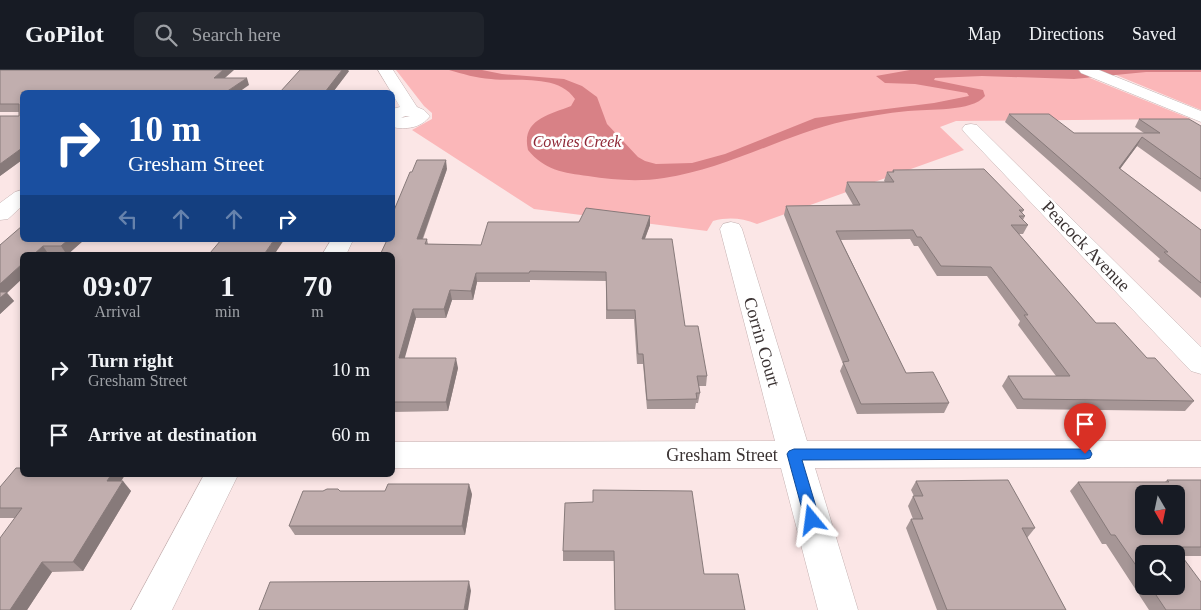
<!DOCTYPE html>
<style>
body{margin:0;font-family:"Times New Roman",serif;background:#20242c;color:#f1f3f6;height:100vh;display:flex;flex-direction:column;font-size:19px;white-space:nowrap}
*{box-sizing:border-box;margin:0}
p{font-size:16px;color:#9ea1a6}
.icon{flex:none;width:28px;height:28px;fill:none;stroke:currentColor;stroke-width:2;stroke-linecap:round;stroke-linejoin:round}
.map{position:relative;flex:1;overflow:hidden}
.side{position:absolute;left:20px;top:182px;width:375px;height:225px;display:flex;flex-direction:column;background:#171b24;border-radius:8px;box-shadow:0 2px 8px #0003}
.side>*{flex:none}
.hud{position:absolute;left:20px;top:20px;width:375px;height:152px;border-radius:8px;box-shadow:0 2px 8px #0003;background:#1a4fa0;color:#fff;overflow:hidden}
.needle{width:32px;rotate:171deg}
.tools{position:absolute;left:1135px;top:415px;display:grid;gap:10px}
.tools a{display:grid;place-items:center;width:50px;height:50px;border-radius:8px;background:#171b24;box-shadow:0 2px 8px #0003;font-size:25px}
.pin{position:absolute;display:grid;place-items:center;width:42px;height:42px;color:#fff;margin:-51px -21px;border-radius:50% 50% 50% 0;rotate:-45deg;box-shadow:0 0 5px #0007}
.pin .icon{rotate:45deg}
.me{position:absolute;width:55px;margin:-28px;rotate:344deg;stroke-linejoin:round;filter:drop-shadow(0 0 4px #0008)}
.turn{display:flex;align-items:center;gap:18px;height:105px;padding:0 25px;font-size:22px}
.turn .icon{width:65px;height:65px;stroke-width:2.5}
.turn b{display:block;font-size:35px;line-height:42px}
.lanes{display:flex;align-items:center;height:48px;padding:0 25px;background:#0003;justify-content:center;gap:25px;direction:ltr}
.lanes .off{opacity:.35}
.eta{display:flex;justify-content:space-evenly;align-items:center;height:85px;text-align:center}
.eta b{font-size:30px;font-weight:700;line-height:35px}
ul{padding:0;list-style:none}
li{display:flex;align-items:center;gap:15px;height:65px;padding:0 25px}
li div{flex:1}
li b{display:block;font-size:19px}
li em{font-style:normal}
header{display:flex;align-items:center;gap:30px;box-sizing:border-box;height:70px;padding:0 25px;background:#171b24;border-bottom:1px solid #363941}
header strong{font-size:24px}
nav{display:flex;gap:28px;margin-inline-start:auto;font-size:18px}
.search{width:350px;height:45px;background:#20242c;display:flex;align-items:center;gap:12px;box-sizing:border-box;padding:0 18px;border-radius:8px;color:#9ea1a6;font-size:19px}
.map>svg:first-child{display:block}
.green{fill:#fbb7b9}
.water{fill:#d88186}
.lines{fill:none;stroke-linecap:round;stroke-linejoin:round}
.minor-casing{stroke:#c5b2b2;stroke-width:1}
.minor{fill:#fff;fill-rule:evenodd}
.wall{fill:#a69696;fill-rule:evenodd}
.shaded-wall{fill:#877a7a}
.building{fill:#c1aeae;stroke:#877a7a;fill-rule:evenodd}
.route{fill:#1a73e8;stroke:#114b97}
.labels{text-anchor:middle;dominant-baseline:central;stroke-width:5;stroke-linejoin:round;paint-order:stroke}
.far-water-label{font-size:16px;font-style:italic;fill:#8f2836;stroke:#fff}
.street-label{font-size:18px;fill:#3b3333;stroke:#fff}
</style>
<header>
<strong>GoPilot</strong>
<div class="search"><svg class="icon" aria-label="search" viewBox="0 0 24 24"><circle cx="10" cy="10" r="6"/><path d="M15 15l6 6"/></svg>Search here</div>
<nav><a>Map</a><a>Directions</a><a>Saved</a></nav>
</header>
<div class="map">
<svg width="1201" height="540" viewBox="0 0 1201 540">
<rect width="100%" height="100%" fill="#fbe6e6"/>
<!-- green -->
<g class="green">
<path d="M396 0H1070L1191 49 956 51 940 57 964 80 757 154C741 148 729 147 713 151L707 161 534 139 412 60 432 49V43L424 36Z"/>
<path d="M1104 0H1201V40Z"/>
</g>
<!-- water -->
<path class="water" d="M449 0H482L502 4 564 9 582 16 597 27 607 54 638 87 645 91 656 94 692 93 725 84 815 48 934 33 969 26 967 23 915 14 885 13 876 6 910 0H1201V2H1146L1074 9 982 6 935 8 934 10 939 11 983 20 985 26C972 42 928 39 908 41 887 43 865 47 845 51 783 65 727 99 664 108 639 112 613 110 588 106 564 103 544 100 528 80 521 50 548 45 571 36L575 29C558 4 518 12 491 9 476 8 463 4 449 0Z"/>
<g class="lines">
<defs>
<g id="minor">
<path d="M378 0H393L417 37 424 40 430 46C421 58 406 60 392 57V39L400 37ZM405 46H410L401 48Z"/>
<path d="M1079 0H1099L1201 41V52L1081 3Z"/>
<path d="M971 54 977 55 1201 277V304L1191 301 965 63 962 59 965 55Z"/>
<path d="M22 120V136L8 149 0 150V133L15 122Z"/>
<path d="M731 152 739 154 742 159 807 371H1201V397L815 398 858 540H818L781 398H392V372L775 371 720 159 723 154Z"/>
<path d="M331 170H353L346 185H322Z"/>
<path d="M204 405H238L172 540H131Z"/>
</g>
</defs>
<!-- minor casing -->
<use href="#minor" class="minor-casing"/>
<!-- minor -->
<use href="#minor" class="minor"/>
</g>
<!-- wall -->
<g class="wall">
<path d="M0 0 225 8 249 15 22 22V90L0 106V46H19V42H0Z"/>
<path d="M349 1 333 22H280Z"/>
<path d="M1009 44 1074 63H1144L1135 57 1139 49 1201 56V122L1137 76 1120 99 1201 160V228L1158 191 1160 189 1005 52Z"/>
<path d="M447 99 423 169H427L428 174 481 175 579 152 650 146V155L645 169 685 256 707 306 706 316H699L700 323 698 333H696L695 339H647L643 294H637L634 249H606V211L530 210V212H477L473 230H452L446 248H416L404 288 458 298 448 341 392 342V185Z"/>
<path d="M893 100 1024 140 1022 143 1025 146 1023 150 1028 155 1023 164H1019L1096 253 1147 288 1194 331 1185 341 1017 339 1002 316 1008 306H1056L1018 255 1020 251 987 206H937L918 176H914L910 169 841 170 906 303 949 333 944 343 857 344 840 301 843 294 784 145 786 136 853 135 845 121 847 112H885L884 111 887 102H892Z"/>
<path d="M84 170 67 185H22L7 223 14 231 0 244V175Z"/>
<path d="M1167 410H1201V486H1182L1201 540H1149L1106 474H1102L1070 421 1078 412H1165ZM1144 484 1176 516H1144Z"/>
<path d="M121 411 131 421 83 501 52 502 27 540H0L15 448H0V417Z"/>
<path d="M916 411 1035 458 1027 468 1066 540H937L906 458 911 449H913L908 436 913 426H914L911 420Z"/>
<path d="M340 421 472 424 465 465H295L289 456Z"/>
<path d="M593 432 704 504 745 540H615L614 491H563V481Z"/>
</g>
<!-- shaded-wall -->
<g class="shaded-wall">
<path d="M223 0H234L217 15 214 8Z"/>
<path d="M342 0H348L349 1 333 22H325Z"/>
<path d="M247 8 249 15 239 22H226Z"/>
<path d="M1142 67 1137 76 1114 107 1119 98Z"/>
<path d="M22 78V90L0 106V94Z"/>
<path d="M446 90 447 99 419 178 417 169Z"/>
<path d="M650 146V155L641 178 642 169Z"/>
<path d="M68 170H84L67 185 61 176Z"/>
<path d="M274 170H284L274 185H266L265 183Z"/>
<path d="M43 176 49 185H33Z"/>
<path d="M22 194V209L7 223 14 231 0 244V214Z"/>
<path d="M476 203 477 212 473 230 471 221Z"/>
<path d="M450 220 452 230 446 248 444 239Z"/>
<path d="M413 239 416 248 402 298 399 288Z"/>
<path d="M456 288 458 298 448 341 446 332Z"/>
<path d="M111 405H125L115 421 107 411Z"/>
<path d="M123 411 131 421 83 501 73 492Z"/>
<path d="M469 414 472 424 465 465 462 456Z"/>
<path d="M42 492 52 502 27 540H10Z"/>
<path d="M469 511 471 521 468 540H464Z"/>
</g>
<!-- building -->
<g class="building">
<path d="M0 0H223L214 8H247L226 22H22V78L0 94V46H19V34H0Z"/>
<path d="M300 0H342L325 22H280Z"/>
<path d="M1009 44H1049L1074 63H1160L1139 49H1189L1201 56V109L1142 67 1119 98 1201 160V213L1164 182H1168Z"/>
<path d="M417 90H446L417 169H427L425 174 481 175 488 152H579L586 138 650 146 642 169H672L685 256H698L707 306H697L700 323H696L697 329 647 330 643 284H638L635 240H607L606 202 530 201 529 203H476L471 221 450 220 444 239H413L399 288H456L446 332H392V185H380L387 170H392V145L410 102H412Z"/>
<path d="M984 99 1024 140H1019L1025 146H1019L1028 155H1011L1096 253H1115L1147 288H1155L1194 331 1023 329 1008 306H1070L1024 245H1028L991 197 941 196 921 167H917L913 160 836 161 906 303 933 302 949 333 861 334 843 292 849 291 786 136 860 135 847 112H894L887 102H894L893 100Z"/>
<path d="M22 156V170H68L61 176H43L33 185H22V194L0 214V175Z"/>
<path d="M221 170H274L265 183H273L272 185H205L206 183H210Z"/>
<path d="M0 222H7L0 228Z"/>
<path d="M16 398H22V405H111L107 411H123L73 492H42L10 540H0V468L22 438H0V417Z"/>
<path d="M1008 410 1035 458H1022L1066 540H947L911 449H923L913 426H923L916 411Z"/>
<path d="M1167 410H1201V477H1175L1201 512V540H1166L1150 516H1176V484H1144V507L1115 465H1111L1078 412H1169ZM1144 424H1176V456H1144Z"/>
<path d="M388 414H469L462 456H289L303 421H323L327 419H338L340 421H385Z"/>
<path d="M593 420 692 421 704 504H738L745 540H615L614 481H563L565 433 593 432Z"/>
<path d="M469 511 464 540H259L270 512Z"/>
</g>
<!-- route -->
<path class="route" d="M794 379H1085L1090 380 1092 384 1090 388 1085 389 802 390 820 450 817 455 812 457 807 455 805 450 787 384 789 381Z"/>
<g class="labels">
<!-- far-water labels -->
<g class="far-water-label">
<text x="577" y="71">Cowies Creek</text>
</g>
<!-- street labels -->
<g class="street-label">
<text transform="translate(1086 176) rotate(46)">Peacock Avenue</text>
<text transform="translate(762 272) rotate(74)">Corrin Court</text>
<text x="722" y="385">Gresham Street</text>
</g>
</g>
</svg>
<div class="tools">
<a><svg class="needle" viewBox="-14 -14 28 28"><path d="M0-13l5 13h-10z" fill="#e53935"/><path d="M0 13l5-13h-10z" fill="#9ea1a6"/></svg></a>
<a><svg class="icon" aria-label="search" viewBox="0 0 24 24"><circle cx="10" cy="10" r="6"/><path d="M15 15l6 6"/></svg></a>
</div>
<div class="pin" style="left:1085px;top:384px;background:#d93025"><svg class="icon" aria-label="arrive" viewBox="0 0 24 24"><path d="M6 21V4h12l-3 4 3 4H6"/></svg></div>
<svg class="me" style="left:812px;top:450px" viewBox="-20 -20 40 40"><path d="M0-17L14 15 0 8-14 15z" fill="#1a73e8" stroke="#fff" stroke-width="4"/></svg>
<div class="hud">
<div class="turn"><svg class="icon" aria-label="right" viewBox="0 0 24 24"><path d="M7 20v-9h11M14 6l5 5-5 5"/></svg><div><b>10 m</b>Gresham Street</div></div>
<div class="lanes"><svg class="icon off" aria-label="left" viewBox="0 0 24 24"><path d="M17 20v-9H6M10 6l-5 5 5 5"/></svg><svg class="icon off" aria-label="ahead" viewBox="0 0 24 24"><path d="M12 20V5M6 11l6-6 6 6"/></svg><svg class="icon off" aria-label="ahead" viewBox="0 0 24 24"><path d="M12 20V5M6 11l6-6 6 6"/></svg><svg class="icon" aria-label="right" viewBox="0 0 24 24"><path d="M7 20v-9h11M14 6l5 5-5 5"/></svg></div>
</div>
<section class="side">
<div class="eta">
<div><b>09:07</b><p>Arrival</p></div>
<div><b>1</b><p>min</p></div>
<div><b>70</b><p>m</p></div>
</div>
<ul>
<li><svg class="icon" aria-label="right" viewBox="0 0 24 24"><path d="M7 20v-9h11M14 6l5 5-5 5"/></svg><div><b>Turn right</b><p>Gresham Street</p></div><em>10 m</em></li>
<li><svg class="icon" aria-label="arrive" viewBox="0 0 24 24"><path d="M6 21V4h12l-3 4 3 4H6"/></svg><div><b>Arrive at destination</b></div><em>60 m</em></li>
</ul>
</section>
</div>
